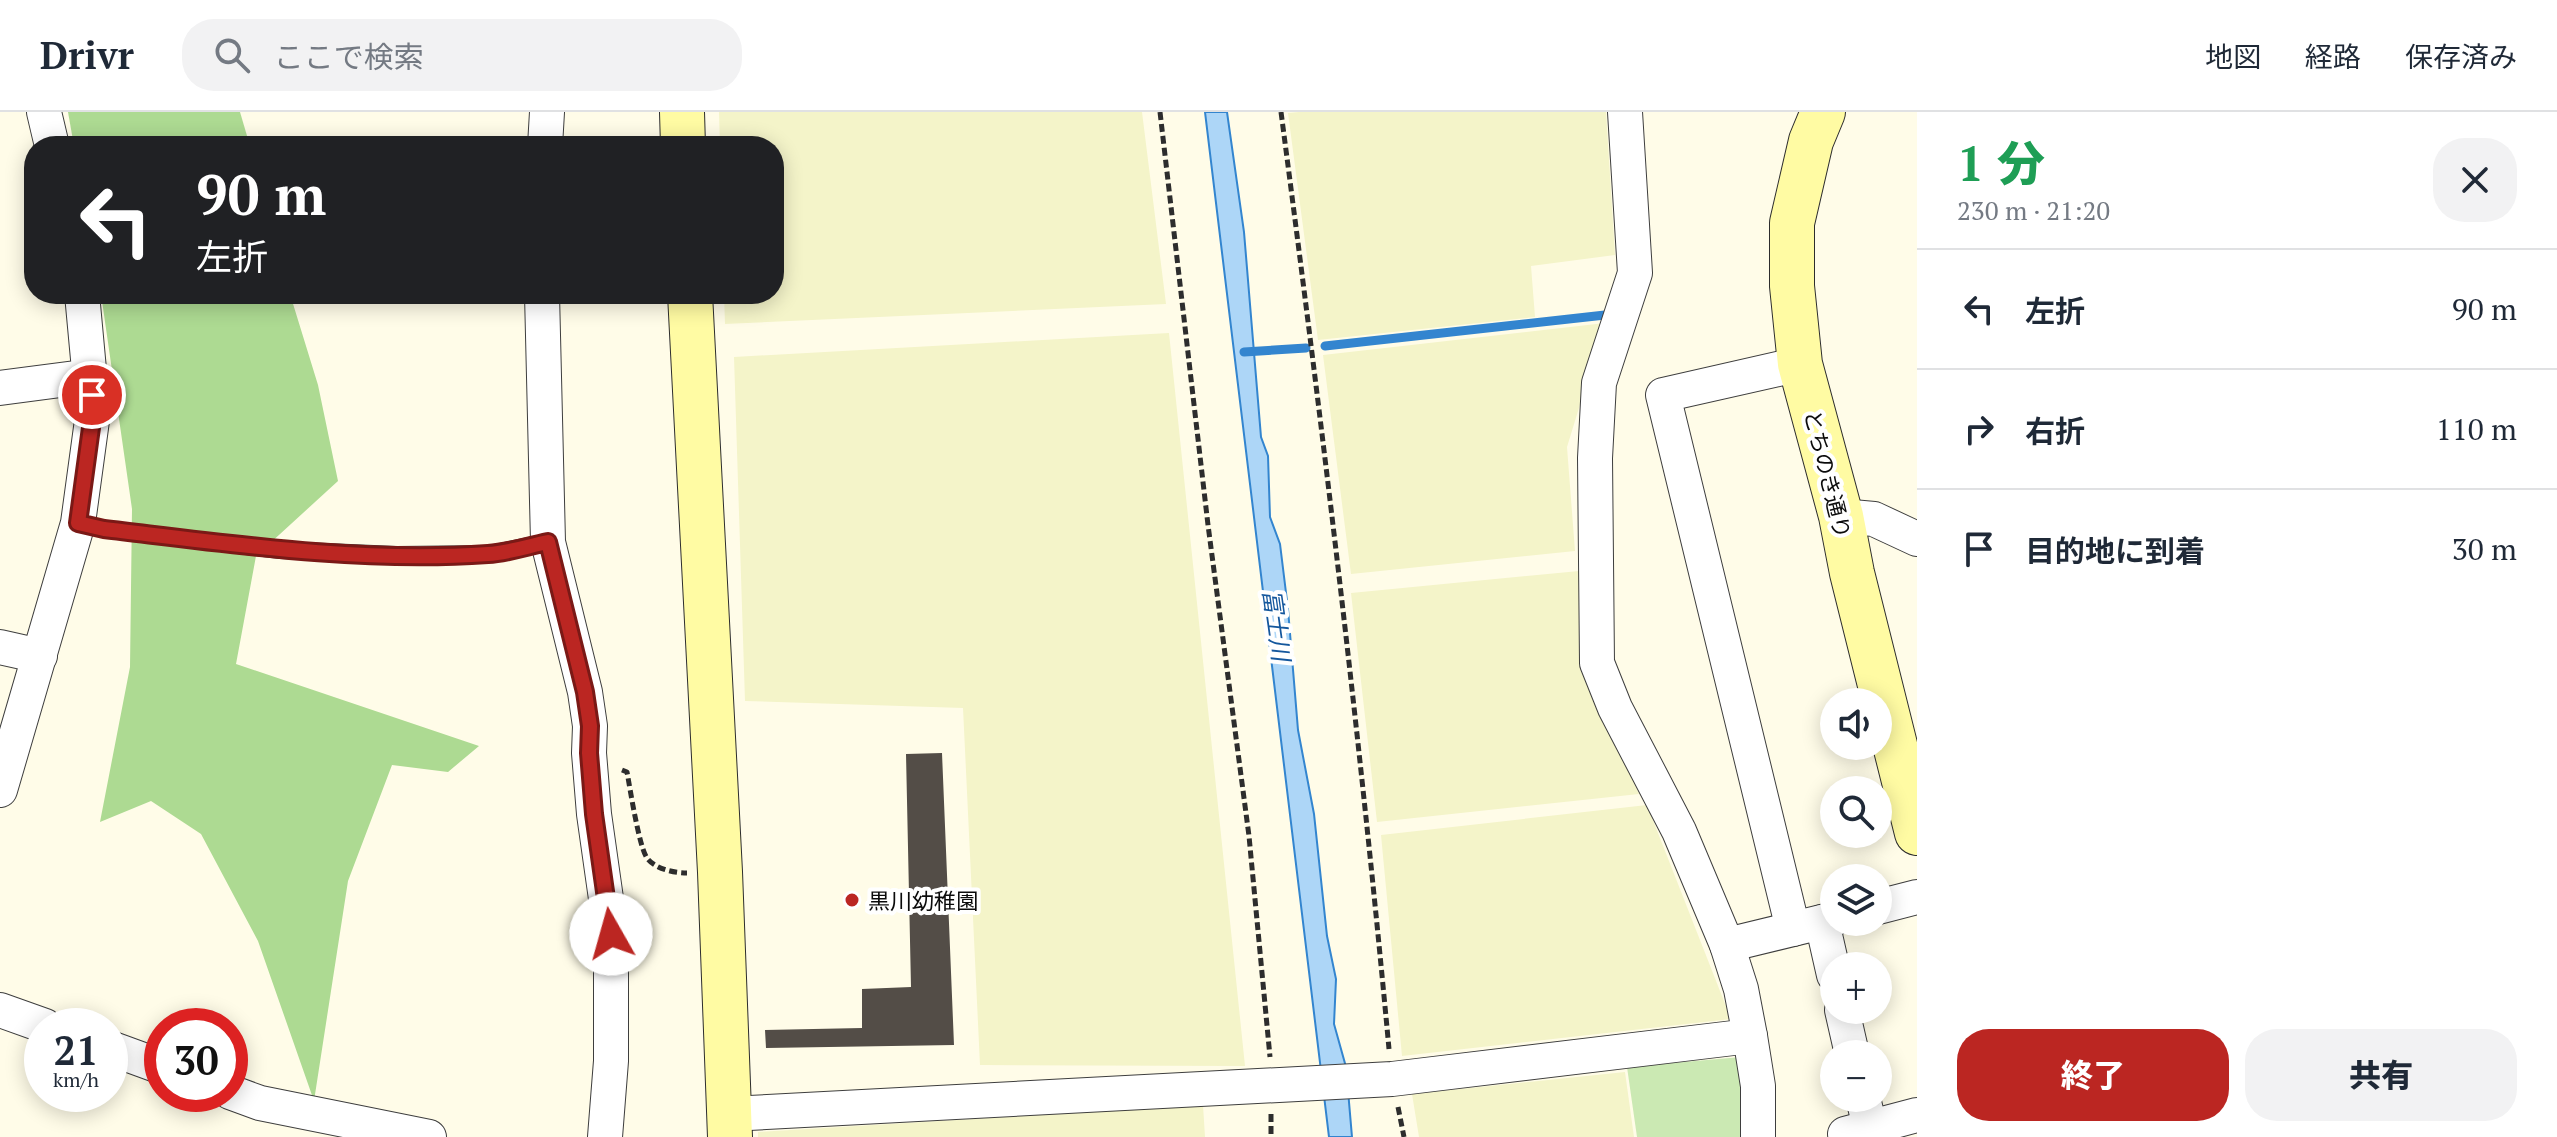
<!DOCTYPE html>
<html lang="ja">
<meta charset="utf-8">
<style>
body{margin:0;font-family:"PT Serif","Noto Sans JP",serif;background:#f2f2f3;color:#1f2937;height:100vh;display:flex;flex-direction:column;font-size:30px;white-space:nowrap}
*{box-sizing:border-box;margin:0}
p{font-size:26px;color:#747a83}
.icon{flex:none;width:44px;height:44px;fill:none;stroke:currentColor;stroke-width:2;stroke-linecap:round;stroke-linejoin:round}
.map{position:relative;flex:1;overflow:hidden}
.details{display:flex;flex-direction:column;background:#fff;width:640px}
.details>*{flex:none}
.top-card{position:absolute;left:24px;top:24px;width:760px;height:168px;border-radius:32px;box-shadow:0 4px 20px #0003;background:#202124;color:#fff;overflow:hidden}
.fabs{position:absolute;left:1820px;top:576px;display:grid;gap:16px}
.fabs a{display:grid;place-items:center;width:72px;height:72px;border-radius:50%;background:#fff;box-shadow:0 4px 20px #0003;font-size:40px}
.speed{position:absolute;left:24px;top:896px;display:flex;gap:16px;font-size:40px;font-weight:700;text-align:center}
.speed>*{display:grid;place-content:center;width:104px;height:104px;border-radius:50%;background:#fff;box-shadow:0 4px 20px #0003;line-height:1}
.speed small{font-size:20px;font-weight:400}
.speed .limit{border:12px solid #d22;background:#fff;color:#111}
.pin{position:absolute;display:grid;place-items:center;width:68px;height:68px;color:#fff;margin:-34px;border:4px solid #fff;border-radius:50%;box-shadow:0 2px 8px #0007}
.me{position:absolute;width:88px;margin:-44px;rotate:353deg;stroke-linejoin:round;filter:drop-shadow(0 0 6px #0008)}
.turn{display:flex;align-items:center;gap:28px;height:168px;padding:0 40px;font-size:36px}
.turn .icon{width:104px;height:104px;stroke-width:2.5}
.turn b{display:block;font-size:56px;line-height:68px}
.round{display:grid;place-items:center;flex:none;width:84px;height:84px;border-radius:32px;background:#f2f2f3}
.overview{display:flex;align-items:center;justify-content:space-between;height:136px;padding:0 40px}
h1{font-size:48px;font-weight:800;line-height:60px;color:#1e9e55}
.button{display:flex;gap:16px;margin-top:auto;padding:16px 40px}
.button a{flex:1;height:92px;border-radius:32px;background:#bb2622;color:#fff;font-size:32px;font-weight:800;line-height:92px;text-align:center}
.button a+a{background:#f2f2f3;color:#1f2937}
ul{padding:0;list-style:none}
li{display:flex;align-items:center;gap:24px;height:120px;padding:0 40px;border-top:2px solid #e0e1e3}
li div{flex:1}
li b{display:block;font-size:30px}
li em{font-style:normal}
header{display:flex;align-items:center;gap:48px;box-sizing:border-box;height:112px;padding:0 40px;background:#fff;border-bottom:2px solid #e0e1e3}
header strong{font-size:38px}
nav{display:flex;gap:44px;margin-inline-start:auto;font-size:28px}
.search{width:560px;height:72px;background:#f2f2f3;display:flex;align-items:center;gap:20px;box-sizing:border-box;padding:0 28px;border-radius:32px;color:#747a83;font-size:30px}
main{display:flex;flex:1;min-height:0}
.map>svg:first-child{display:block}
.farmland{fill:#f4f4c9}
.green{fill:#cbe9b3}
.forest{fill:#adda92}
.water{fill:#add6f7;stroke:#3385cf;stroke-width:2}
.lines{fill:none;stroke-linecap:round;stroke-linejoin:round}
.stream{stroke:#3385cf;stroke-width:9}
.building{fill:#534d47}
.lane-casing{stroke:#3e3e3e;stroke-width:18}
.street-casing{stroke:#3e3e3e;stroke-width:36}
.secondary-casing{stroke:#2d2d2d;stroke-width:46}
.path{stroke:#2d2d2d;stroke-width:5;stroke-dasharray:8 4;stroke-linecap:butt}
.lane{stroke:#fff;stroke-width:16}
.street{stroke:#fff;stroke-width:34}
.secondary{stroke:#fffba3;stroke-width:44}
.route-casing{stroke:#7a1916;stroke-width:20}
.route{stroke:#bb2622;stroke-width:14}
.poi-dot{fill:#bb2622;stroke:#fff;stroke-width:3}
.labels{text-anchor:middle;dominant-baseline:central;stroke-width:8;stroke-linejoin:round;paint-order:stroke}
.street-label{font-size:22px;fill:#0b0b0b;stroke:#fff}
.poi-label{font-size:22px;fill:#0b0b0b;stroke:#fff;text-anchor:start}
.water-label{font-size:24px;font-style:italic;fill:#14579d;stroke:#fff}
</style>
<header>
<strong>Drivr</strong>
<div class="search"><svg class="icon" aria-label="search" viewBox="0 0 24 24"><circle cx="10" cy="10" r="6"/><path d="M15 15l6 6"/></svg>ここで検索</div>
<nav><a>地図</a><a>経路</a><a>保存済み</a></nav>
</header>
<main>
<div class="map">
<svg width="1917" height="1025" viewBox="0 0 1917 1025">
<rect width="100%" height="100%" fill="#fffce8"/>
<!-- farmland -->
<g class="farmland">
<path d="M719 0H1142L1166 192 725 212 724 182H774V34H720Z"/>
<path d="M1299 0H1606L1615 143 1531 154 1535 205 1318 228 1288 1Z"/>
<path d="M1605 211 1567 335 1575 439 1351 462 1323 243Z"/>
<path d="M1169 221 1245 954 980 953 963 596 745 589 734 245Z"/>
<path d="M1579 459 1591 568 1639 682 1377 710 1351 481Z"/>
<path d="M1647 693 1731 907 1402 944 1381 723Z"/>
<path d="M1625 960 1634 1025H1419L1412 982Z"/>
<path d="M1203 993 1205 1025H758V1020Z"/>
</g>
<!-- green -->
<path class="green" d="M1741 945 1748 1025H1637L1627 955Z"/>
<!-- forest -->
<g class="forest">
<path d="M68 0H240L250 34H74Z"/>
<path d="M101 182H290L318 273 338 369 256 444 236 552 479 634 448 660 392 653 348 769 314 989 258 829 201 722 151 689 100 710 130 555 132 397Z"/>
</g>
<!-- water -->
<path class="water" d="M1205 0H1227L1244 120 1261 325 1268 344 1270 405 1280 432 1288 497 1298 618 1314 702 1327 824 1336 867 1334 912 1346 955 1352 1025H1329Z"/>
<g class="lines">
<!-- stream -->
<g class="stream">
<path d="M1325 234 1605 203"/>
<path d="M1244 240 1306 236"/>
</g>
</g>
<!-- building -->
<path class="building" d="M942 641 954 933 766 936 765 918 862 916V877L911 875 906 642Z"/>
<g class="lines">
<defs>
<path id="lane" d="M78 411 104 417 280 438 397 443 490 442 548 430"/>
<g id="street">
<path d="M44 0 52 34"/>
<path d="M1625 0 1635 161 1599 271 1595 346 1597 551 1615 596 1679 719 1727 833 1741 877 1750 924 1758 974V1025"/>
<path d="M545 34 547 0"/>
<path d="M542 182 548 430 585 580 590 614 589 641 594 702 611 822V949L605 1025"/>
<path d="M0 276 91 264"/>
<path d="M1841 404 1874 407 1917 427"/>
<path d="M0 535 40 544"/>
<path d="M0 678 78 411 93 301 82 182"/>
<path d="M1878 795 1917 785"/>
<path d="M1822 810 1834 863"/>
<path d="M1793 817 1663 283 1800 252"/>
<path d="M1727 833 1834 807"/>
<path d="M0 898 45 914"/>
<path d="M1842 898 1852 942"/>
<path d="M110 936 162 955"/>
<path d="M230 980 260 991 429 1025"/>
<path d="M1863 986 1870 1015"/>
<path d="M729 1002 1392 967 1750 924"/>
<path d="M1845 1022 1917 1003"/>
</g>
<g id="secondary">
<path d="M682 0 683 34"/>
<path d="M1823 0 1811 29 1792 111V174L1800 252 1841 404 1852 461 1917 721"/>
<path d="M690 182 720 760 730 1025"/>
</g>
</defs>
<!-- lane casing -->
<use href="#lane" class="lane-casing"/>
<!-- street casing -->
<use href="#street" class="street-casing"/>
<!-- secondary casing -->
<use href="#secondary" class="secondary-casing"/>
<!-- path -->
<g class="path">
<path d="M1160 0 1208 413 1249 724 1270 945"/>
<path d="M1281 0C1322 312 1360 624 1389 937"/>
<path d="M622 658 627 660C630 676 639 735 647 746 655 757 674 761 687 761"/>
<path d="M1398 995 1404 1025"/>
<path d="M1271 1002V1025"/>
</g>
<!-- lane -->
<use href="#lane" class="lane"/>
<!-- street -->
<use href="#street" class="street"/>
<!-- secondary -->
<use href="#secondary" class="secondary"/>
</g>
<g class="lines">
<defs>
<path id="route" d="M92 283 93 301 78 411 104 417C231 432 360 451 488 442 508 441 528 434 548 430L585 580 590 614 589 641 594 702 611 822"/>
</defs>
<!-- route casing -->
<use href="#route" class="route-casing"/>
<!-- route -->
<use href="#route" class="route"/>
</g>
<!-- markers -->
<circle class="poi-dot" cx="852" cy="788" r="8"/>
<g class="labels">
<!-- street labels -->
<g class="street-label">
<text transform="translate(1828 362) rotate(76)">とちのき通り</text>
</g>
<!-- poi labels -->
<g class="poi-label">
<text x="868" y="788">黒川幼稚園</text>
</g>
<!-- water labels -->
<g class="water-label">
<text transform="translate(1277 513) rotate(82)">富士川</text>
</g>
</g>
</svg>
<div class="fabs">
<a><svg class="icon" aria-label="sound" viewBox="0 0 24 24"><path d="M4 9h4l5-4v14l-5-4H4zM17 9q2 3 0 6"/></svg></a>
<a><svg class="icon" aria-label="search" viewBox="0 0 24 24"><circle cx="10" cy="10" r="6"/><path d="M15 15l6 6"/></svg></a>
<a><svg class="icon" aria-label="layers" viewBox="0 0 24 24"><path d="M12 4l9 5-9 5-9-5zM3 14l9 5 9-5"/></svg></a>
<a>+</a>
<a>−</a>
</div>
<div class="speed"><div>21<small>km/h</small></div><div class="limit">30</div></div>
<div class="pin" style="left:92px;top:283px;background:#d93025"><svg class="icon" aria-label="arrive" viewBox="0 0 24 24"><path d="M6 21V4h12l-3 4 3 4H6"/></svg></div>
<svg class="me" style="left:611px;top:822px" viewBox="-20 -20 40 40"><circle r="19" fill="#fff"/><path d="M0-13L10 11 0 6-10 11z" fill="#bb2622"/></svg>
<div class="top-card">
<div class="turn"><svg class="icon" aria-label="left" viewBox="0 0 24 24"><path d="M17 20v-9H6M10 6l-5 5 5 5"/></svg><div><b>90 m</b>左折</div></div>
</div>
</div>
<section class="details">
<div class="overview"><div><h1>1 分</h1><p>230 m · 21:20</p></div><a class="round"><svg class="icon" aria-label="close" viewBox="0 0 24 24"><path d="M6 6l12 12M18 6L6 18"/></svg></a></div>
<ul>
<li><svg class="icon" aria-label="left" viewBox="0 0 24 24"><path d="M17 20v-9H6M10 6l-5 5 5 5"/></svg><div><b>左折</b></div><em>90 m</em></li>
<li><svg class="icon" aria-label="right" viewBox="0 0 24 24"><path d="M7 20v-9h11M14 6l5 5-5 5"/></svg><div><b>右折</b></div><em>110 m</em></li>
<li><svg class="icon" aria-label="arrive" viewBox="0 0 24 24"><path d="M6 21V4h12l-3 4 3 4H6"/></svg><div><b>目的地に到着</b></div><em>30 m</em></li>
</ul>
<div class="button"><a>終了</a><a>共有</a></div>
</section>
</main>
